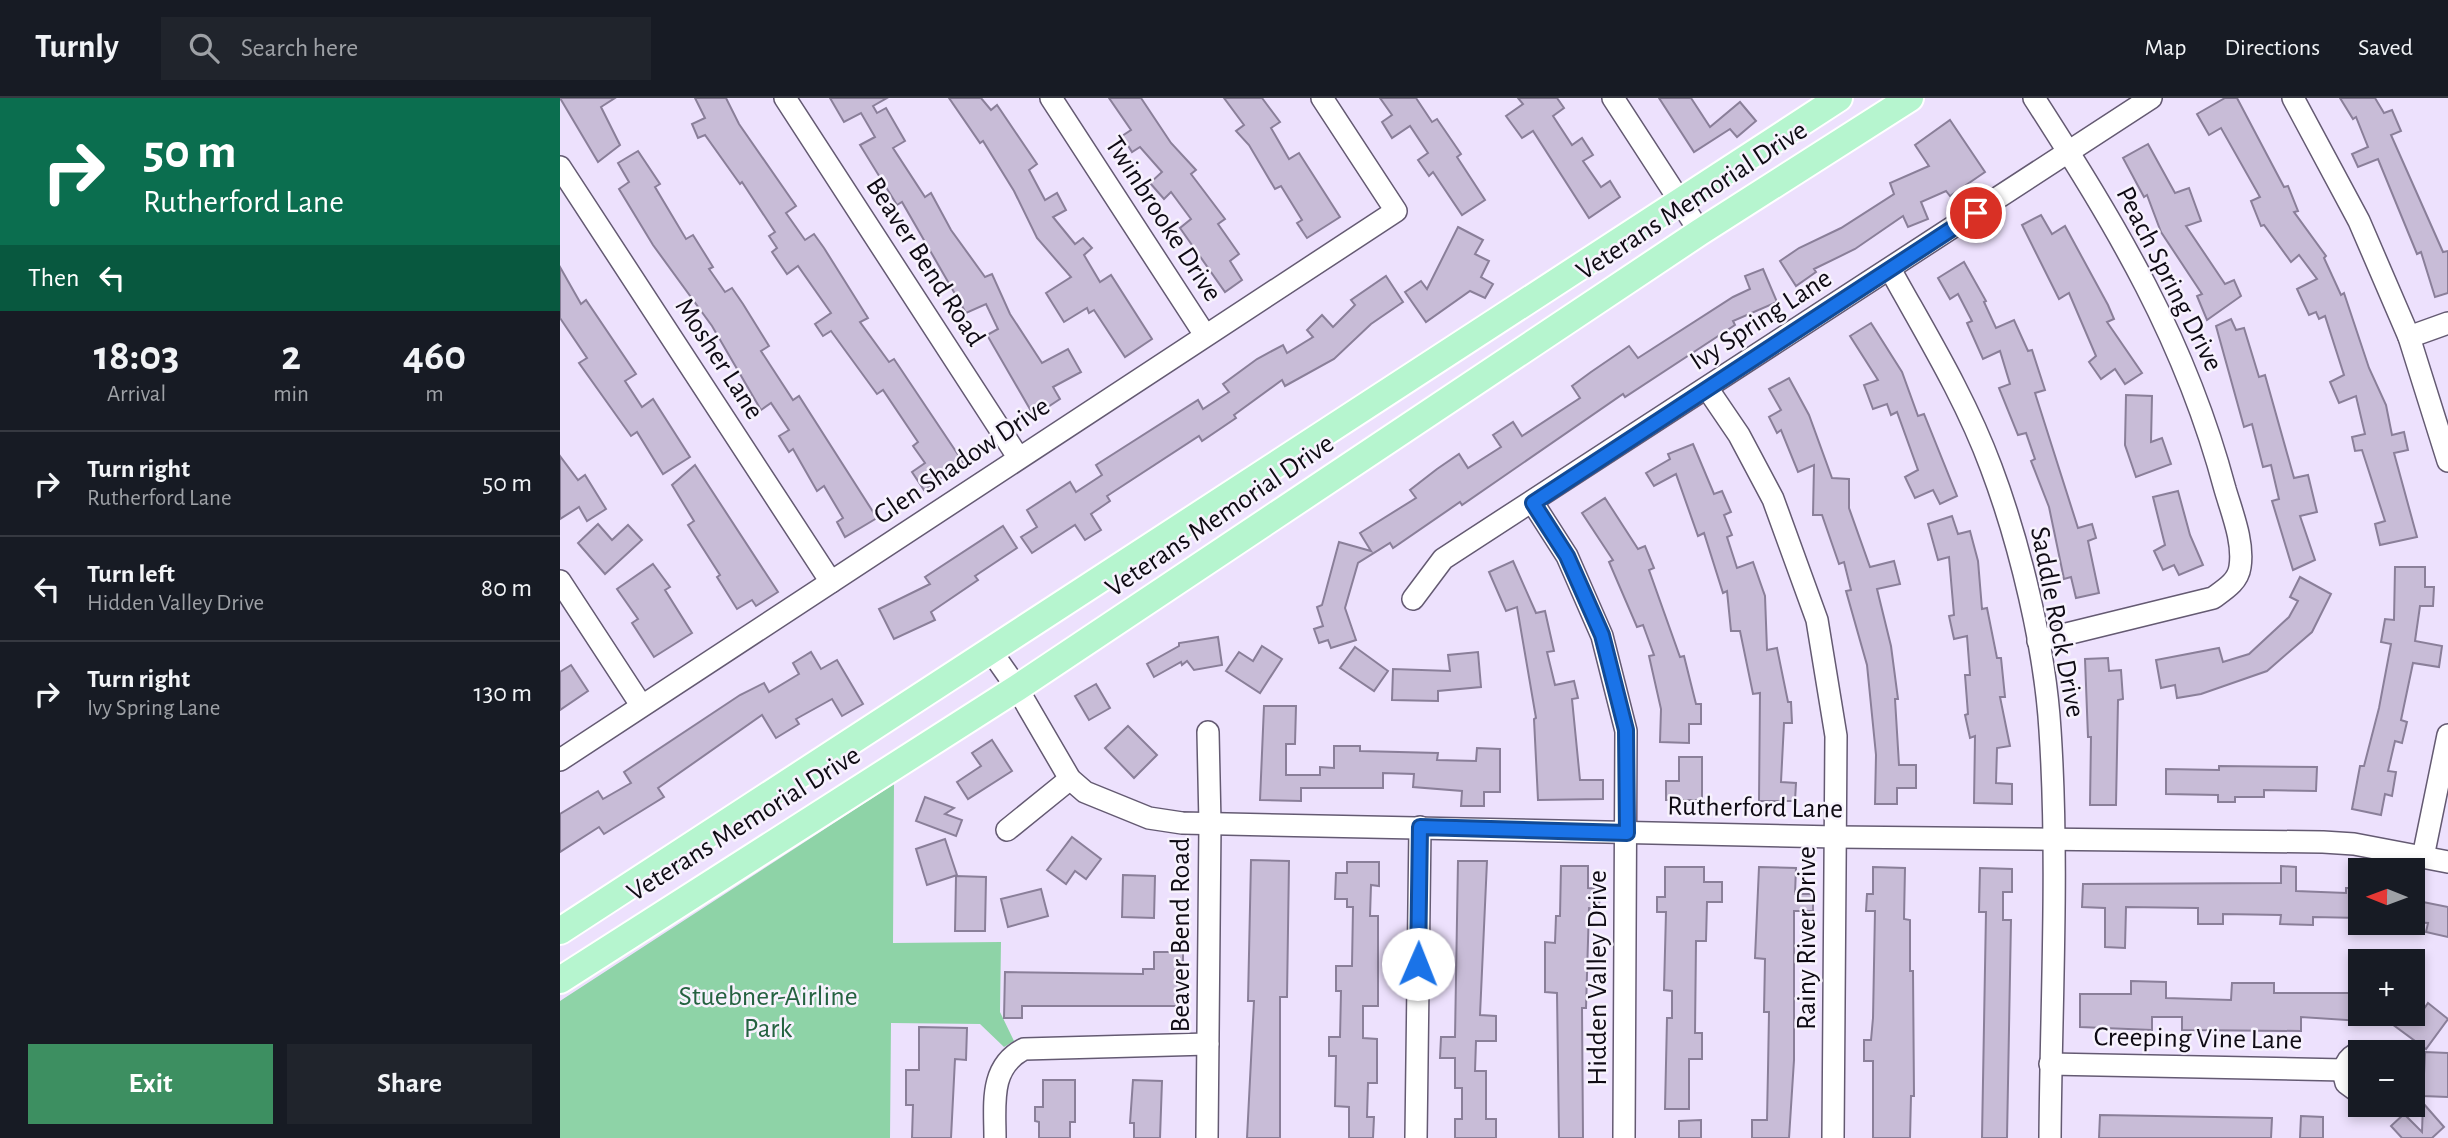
<!DOCTYPE html>
<meta charset="utf-8">
<style>
body{margin:0;font-family:"Alegreya Sans",sans-serif;background:#20242c;color:#f1f3f6;height:100vh;display:flex;flex-direction:column;font-size:26px;white-space:nowrap}
*{box-sizing:border-box;margin:0}
p{font-size:23px;color:#9ea1a6}
.icon{flex:none;width:38px;height:38px;fill:none;stroke:currentColor;stroke-width:2;stroke-linecap:round;stroke-linejoin:round}
.map{position:relative;flex:1;overflow:hidden}
.drawer{display:flex;flex-direction:column;background:#171b24;width:560px}
.drawer>*{flex:none}
.guide{background:#0b6e4f;color:#fff;overflow:hidden}
.needle{width:46px;rotate:271deg}
.tools{position:absolute;left:1788px;top:760px;display:grid;gap:14px}
.tools a{display:grid;place-items:center;width:77px;height:77px;border-radius:0px;background:#171b24;box-shadow:0 4px 10px #0003;font-size:35px}
.pin{position:absolute;display:grid;place-items:center;width:60px;height:60px;color:#fff;margin:-30px;border:4px solid #fff;border-radius:50%;box-shadow:0 2px 7px #0007}
.me{position:absolute;width:77px;margin:-38px;rotate:1deg;stroke-linejoin:round;filter:drop-shadow(0 0 5px #0008)}
.turn{display:flex;align-items:center;gap:24px;height:147px;padding:0 28px;font-size:32px}
.turn .icon{width:91px;height:91px;stroke-width:2.5}
.turn b{display:block;font-size:49px;line-height:60px}
.then{display:flex;align-items:center;height:66px;padding:0 28px;background:#0003;gap:14px;font-size:26px}
.eta{display:flex;justify-content:space-evenly;align-items:center;height:119px;text-align:center}
.eta b{font-size:42px;font-weight:700;line-height:49px}
.button{display:flex;gap:14px;margin-top:auto;padding:14px 28px}
.button a{flex:1;height:80px;border-radius:0px;background:#3d8f61;color:#fff;font-size:28px;font-weight:700;line-height:80px;text-align:center}
.button a+a{background:#20242c;color:#f1f3f6}
ul{padding:0;list-style:none}
li{display:flex;align-items:center;gap:21px;height:105px;padding:0 28px;border-top:2px solid #363941}
li div{flex:1}
li b{display:block;font-size:26px}
li em{font-style:normal}
header{display:flex;align-items:center;gap:42px;box-sizing:border-box;height:98px;padding:0 35px;background:#171b24;border-bottom:2px solid #363941}
header strong{font-size:33px}
nav{display:flex;gap:38px;margin-inline-start:auto;font-size:24px}
.search{width:490px;height:63px;background:#20242c;display:flex;align-items:center;gap:18px;box-sizing:border-box;padding:0 24px;border-radius:0px;color:#9ea1a6;font-size:26px}
main{display:flex;flex:1;min-height:0}
.map>svg:first-child{display:block}
.green{fill:#8ed3a7}
.building{fill:#c8bcd7;stroke:#8a7f99;stroke-width:2}
.lines{fill:none;stroke-linecap:round;stroke-linejoin:round}
.minor-casing{stroke:#645a72;stroke-width:24}
.major-casing{stroke:#fff;stroke-width:30}
.minor{stroke:#fff;stroke-width:21}
.major{stroke:#b6f5cf;stroke-width:26}
.route-casing{stroke:#114b97;stroke-width:18}
.route{stroke:#1a73e8;stroke-width:12}
.labels{text-anchor:middle;dominant-baseline:central;stroke-width:5;stroke-linejoin:round;paint-order:stroke}
.street-label{font-size:28px;fill:#0f0b14;stroke:#f7f2fd}
.park-label{font-size:28px;fill:#246240;stroke:#f7f2fd}
</style>
<header>
<strong>Turnly</strong>
<div class="search"><svg class="icon" aria-label="search" viewBox="0 0 24 24"><circle cx="10" cy="10" r="6"/><path d="M15 15l6 6"/></svg>Search here</div>
<nav><a>Map</a><a>Directions</a><a>Saved</a></nav>
</header>
<main>
<section class="drawer">
<div class="guide">
<div class="turn"><svg class="icon" aria-label="right" viewBox="0 0 24 24"><path d="M7 20v-9h11M14 6l5 5-5 5"/></svg><div><b>50 m</b>Rutherford Lane</div></div>
<div class="then">Then<svg class="icon" aria-label="left" viewBox="0 0 24 24"><path d="M17 20v-9H6M10 6l-5 5 5 5"/></svg></div>
</div>
<div class="eta">
<div><b>18:03</b><p>Arrival</p></div>
<div><b>2</b><p>min</p></div>
<div><b>460</b><p>m</p></div>
</div>
<ul>
<li><svg class="icon" aria-label="right" viewBox="0 0 24 24"><path d="M7 20v-9h11M14 6l5 5-5 5"/></svg><div><b>Turn right</b><p>Rutherford Lane</p></div><em>50 m</em></li>
<li><svg class="icon" aria-label="left" viewBox="0 0 24 24"><path d="M17 20v-9H6M10 6l-5 5 5 5"/></svg><div><b>Turn left</b><p>Hidden Valley Drive</p></div><em>80 m</em></li>
<li><svg class="icon" aria-label="right" viewBox="0 0 24 24"><path d="M7 20v-9h11M14 6l5 5-5 5"/></svg><div><b>Turn right</b><p>Ivy Spring Lane</p></div><em>130 m</em></li>
</ul>
<div class="button"><a>Exit</a><a>Share</a></div>
</section>
<div class="map">
<svg width="1888" height="1040" viewBox="0 0 1888 1040">
<rect width="100%" height="100%" fill="#ede1fd"/>
<!-- green -->
<path class="green" d="M334 686 333 845 441 844 440 914 454 943 444 949 420 926 331 925 330 1040H0V903Z"/>
<!-- building -->
<g class="building">
<path d="M0 0H55L41 9 60 47 38 64Z"/>
<path d="M135 0H166L179 26 236 108 226 115 245 142 254 136 264 150 308 220 300 224 329 264 334 261 403 364 364 392 352 374 365 365 353 348 358 344 323 292 317 296 271 233 263 238 255 226 271 215 238 168 227 176 212 154 217 150 209 138 215 134 182 84 180 86 145 37 138 40 132 26 145 20Z"/>
<path d="M270 0H327L313 8 317 15 326 10 345 43 333 50 365 99 371 95 391 132 425 179 432 176 450 216 482 265 508 251 521 274 493 289 500 301 474 318 427 237 438 231 426 206 406 215 342 104 337 107 300 47 315 39 301 15 284 24Z"/>
<path d="M389 0H421L431 12 437 7 477 66 469 72 485 102 497 95 506 112 493 119 515 146 523 140 532 150 524 157 540 184 551 177 592 241 565 259 534 212 529 215 527 210 504 224 486 195 511 179 477 140 454 93 423 43 420 45Z"/>
<path d="M549 0H581L611 45 636 72 631 76 665 121 658 126 679 156 670 163 682 182 665 194 620 130 631 121 611 94 604 101 590 85 602 74 580 49 572 54 562 38 571 32Z"/>
<path d="M664 0H702L720 24 711 30 729 61 739 55 780 119 747 140 737 125 742 122 721 88 715 91 689 47 676 33 684 27Z"/>
<path d="M820 0H856L872 24 877 21 901 56 897 59 925 102 902 117 873 74 869 78 858 62 868 55 850 28 832 40 822 24 832 17Z"/>
<path d="M958 0H997L1004 10 993 18 1012 47 1022 40 1033 57 1023 63 1041 89 1050 83 1060 99 1029 120 973 33 962 40 946 18 963 6Z"/>
<path d="M1099 0H1131L1150 29 1180 4 1196 23 1177 39 1170 31 1134 54Z"/>
<path d="M1665 0H1677L1724 89 1728 88 1738 113 1734 114 1766 158 1764 160 1781 197 1784 195 1809 270 1826 307 1832 337 1844 334 1848 352 1834 355 1857 439 1820 447 1815 426 1825 423 1802 352 1795 353 1792 339 1805 336 1796 298 1779 305 1770 284 1784 277 1765 218 1759 221 1756 214 1749 217 1737 191 1757 181 1739 157 1731 164 1704 127 1701 128 1691 103 1700 99 1661 30 1649 37 1637 16Z"/>
<path d="M1780 0H1815L1824 15 1832 12 1841 33 1831 37 1883 154 1888 153V195L1875 199 1861 154 1857 156 1818 61 1798 69 1792 56 1808 49 1796 19 1793 21Z"/>
<path d="M1390 22 1425 74 1390 98 1386 93 1361 104 1368 121 1348 129 1343 118 1295 151 1254 171 1256 174 1236 188 1220 163 1239 150 1281 130 1334 96 1330 85 1369 68 1355 47Z"/>
<path d="M1588 46 1615 95 1629 90 1641 123 1626 128 1665 186 1674 182 1681 198 1647 222 1637 198 1642 196 1601 134 1587 97 1584 99 1563 60Z"/>
<path d="M78 53 100 86 95 89 126 141 133 137 153 169 149 171 165 194 172 190 183 206 209 248 201 253 233 302 239 298 317 420 285 439 277 424 283 420 264 388 257 393 233 351 229 354 219 338 229 332 211 305 201 312 152 228 93 147 59 91 69 84 58 65Z"/>
<path d="M1481 117 1492 136 1505 128 1548 207 1554 221 1547 224 1582 275 1565 286 1555 271 1541 281 1529 264 1536 258 1509 195 1499 201 1462 127Z"/>
<path d="M898 129 923 142 915 156 929 163 921 179 933 186 925 200 910 193 866 224 845 194 861 183 867 191Z"/>
<path d="M1404 164 1426 203 1424 204 1436 230 1454 222 1468 253 1472 252 1485 292 1475 295 1518 430 1532 426 1536 440 1528 443 1539 495 1516 500 1511 479 1504 481 1489 409 1471 363 1475 361 1466 335 1458 337 1439 290 1450 286 1440 253 1423 261 1407 225 1412 223 1398 196 1390 201 1378 180Z"/>
<path d="M0 169 21 206 26 202 76 276 65 283 82 309 93 301 130 359 103 376 77 334 71 338 19 265 27 260 0 220Z"/>
<path d="M1203 171 1217 204 1173 223 1175 227 1065 299 1063 296 902 407 900 404 833 450 830 445 798 465 785 510 796 542 771 550 768 542 759 545 754 531 763 528 757 509 762 507 779 444 811 453 800 435 856 400 850 392 877 371 899 356 908 370 941 349 933 337 953 324 962 338 1020 300 1012 288 1031 274 1069 248 1078 260 1173 199 1190 191 1185 178Z"/>
<path d="M826 178 843 204 811 226 774 261 725 288 722 282 674 317 676 320 642 343 639 338 547 398 550 403 531 416 541 432 525 442 515 427 472 455 461 439 477 429 467 412 510 384 516 394 542 377 536 367 638 302 643 311 669 294 663 286 697 261 723 247 727 255 753 239 747 232 762 217 773 229 795 207 791 202Z"/>
<path d="M1671 221 1676 232 1684 230 1699 279 1705 277 1734 380 1748 377 1757 414 1740 418 1755 462 1733 472 1712 403 1719 401 1711 367 1703 369 1692 326 1684 329 1656 228Z"/>
<path d="M1311 225 1342 274 1358 318 1364 316 1397 398 1380 406 1373 392 1355 400 1345 379 1358 372 1337 314 1331 317 1327 306 1313 311 1304 287 1318 282 1290 238Z"/>
<path d="M1229 280 1249 317 1272 380 1289 381V410L1310 469 1334 463 1340 486 1317 491 1331 548 1338 601H1335L1339 667H1356V690H1337V706H1315L1316 657 1307 567 1286 493 1291 492 1284 464 1279 466 1262 417H1253L1254 367 1238 374 1221 332 1217 335 1209 319 1221 312 1209 291Z"/>
<path d="M1566 297 1592 298 1591 344 1602 340 1611 366 1576 379 1565 347Z"/>
<path d="M1133 346 1154 396 1162 393 1171 414 1164 417 1172 437 1167 439 1177 470 1193 464 1205 498 1207 552 1217 550 1228 604H1231L1232 625H1224L1221 684 1236 685 1235 703H1199L1200 595 1193 596 1180 533H1171L1167 493 1163 495 1144 435 1138 438 1116 376 1094 388 1086 375 1110 361 1108 356Z"/>
<path d="M0 358 18 382 25 377 46 411 27 423 19 409 0 421Z"/>
<path d="M135 367 218 494 196 508 192 502 177 511 157 479 160 477 128 427 134 423 112 387Z"/>
<path d="M1618 393 1630 437 1643 467 1619 477 1614 467 1603 472 1594 453 1605 447 1593 399Z"/>
<path d="M1045 400 1078 451 1085 448 1094 470 1089 472 1120 559 1124 558 1136 606H1141V626H1129V645L1100 644 1101 611 1089 558 1094 557 1083 527 1077 529 1049 464 1053 462 1022 415Z"/>
<path d="M1392 418 1398 436 1410 433 1418 463 1422 511 1427 510 1437 560H1441L1445 599H1440L1450 648 1437 650 1436 685 1452 686V706L1414 705 1415 638 1410 640 1405 617 1408 616 1405 577H1410L1407 538 1394 541 1389 518 1394 517 1389 459 1378 462 1368 426Z"/>
<path d="M38 426 52 442 68 427 82 442 45 476 18 445Z"/>
<path d="M443 428 457 450 415 478 418 482 371 514 375 522 334 541 319 511 370 486 365 479Z"/>
<path d="M953 463 976 515 985 513 994 553 987 554 995 587 1014 583 1018 600 1012 601 1020 682H1043V701L978 702 974 621 976 620 957 509 946 513 929 474Z"/>
<path d="M93 466 110 489 105 492 132 535 94 559 72 525 78 521 57 491Z"/>
<path d="M1835 469H1865V489H1874L1873 508H1860L1855 543 1882 548 1879 569 1853 565 1841 622 1847 624 1842 645 1835 643 1828 673 1836 674 1832 698 1825 696 1821 717 1792 711 1800 668H1804L1819 610 1831 546 1821 544 1825 521 1834 522Z"/>
<path d="M1740 479 1771 496 1752 534 1707 573 1641 596 1617 600 1615 587 1601 590 1596 562 1659 550 1663 564 1689 556 1729 519 1738 503 1730 499Z"/>
<path d="M658 539 662 567 634 572 627 563 622 567 621 564 594 579 587 566 619 548V545Z"/>
<path d="M702 548 722 561 700 595 666 573 679 554 693 563Z"/>
<path d="M795 549 828 573 814 593 780 570Z"/>
<path d="M251 554 261 571 277 562 303 606 282 618 272 601 236 621 239 626 216 640 202 617 98 690 104 699 44 736 39 729 0 754V716L38 693 43 701 71 685 64 674 180 597 204 585 209 594 239 576 233 565Z"/>
<path d="M918 554 921 589 878 593V603L832 602 833 571 890 573 888 557Z"/>
<path d="M1548 560 1549 573 1561 572 1563 601 1558 602 1556 707H1530L1531 639H1528L1525 561Z"/>
<path d="M11 567 28 593 0 612V574Z"/>
<path d="M536 586 550 610 529 622 515 598Z"/>
<path d="M704 608H736L735 646H726V677H760V669L774 670V648H800V653L878 655 877 662 916 663 917 650 940 651V694H924V708H901L902 693 853 689 854 676 823 675V690H741V703L700 702Z"/>
<path d="M568 628 597 657 574 680 545 650Z"/>
<path d="M432 642 452 673 408 701 397 684 421 668 412 655Z"/>
<path d="M1119 659H1142V702H1106V683H1119Z"/>
<path d="M1659 668 1757 669 1756 693 1704 692V699H1675V704H1658V697L1606 696V671L1659 672Z"/>
<path d="M365 699 394 710 385 716 402 722 396 738 356 723Z"/>
<path d="M512 739 541 761 526 781 515 773 506 786 487 772Z"/>
<path d="M385 741 397 777 367 787 356 751Z"/>
<path d="M691 762 729 763 727 899H720V1040H687L694 903H688Z"/>
<path d="M898 763H927L920 917 936 918V943H916L915 973H926V1021H936V1040H895V1021H902V990H895V960H880L881 939H895Z"/>
<path d="M787 764H819V788L811 787 810 818H818V908H803V940L817 941V985H808L807 1019H814L813 1040H789V1009L775 1008 776 958H769V939H780L781 893H776V868H792L793 809H787V801H775L776 775H787Z"/>
<path d="M1001 768H1028V790L1040 791 1039 811 1029 810 1026 910H1022L1023 1040H999L997 895 985 894V844L995 845 996 818H1000Z"/>
<path d="M1721 768 1736 769V793L1786 795V790H1801V820L1753 819V827L1720 826 1721 817 1663 816V826H1638V810L1566 809 1565 850 1545 849V810L1522 809 1523 786 1721 785Z"/>
<path d="M1105 769H1144V784H1162V804H1147L1146 843H1136L1135 935H1142V961H1129V1011H1105L1107 920H1112V893L1104 892 1106 814H1097V799H1105Z"/>
<path d="M1199 769 1236 770 1235 796H1253V813H1234V962L1229 1040H1192V1022H1207L1208 972 1209 914H1204L1205 861 1195 860Z"/>
<path d="M1313 769 1345 770 1344 821 1350 822V873H1353L1354 998H1351L1350 1040H1313V963H1304V942H1311L1313 920 1315 813H1306L1307 796H1313Z"/>
<path d="M1420 770 1452 771V794H1443V822H1451L1447 1040H1422L1426 814H1419Z"/>
<path d="M563 777 595 778 594 820 562 819Z"/>
<path d="M396 778 426 779 425 833H395Z"/>
<path d="M481 791 488 818 448 829 441 801Z"/>
<path d="M1853 802 1888 809V839L1866 834 1868 825 1853 824Z"/>
<path d="M594 854H623V908H462V920H444L445 874 583 876V871H594Z"/>
<path d="M1571 883 1606 884V900L1671 902 1672 885H1714V895H1801V923L1741 919V933L1622 932V919H1592V932L1520 929V896H1571Z"/>
<path d="M1868 905 1888 921 1866 951 1832 926 1840 915H1861Z"/>
<path d="M359 929 407 930 406 962 395 961 391 1040H352L353 1007H346V972H359Z"/>
<path d="M1865 954 1888 955V999L1863 998Z"/>
<path d="M483 982H515V1024H510V1040H479V1024L475 1023V1009H483Z"/>
<path d="M573 982 602 983 600 1040H574V1025H570Z"/>
<path d="M1863 1005 1884 1029 1872 1040H1842L1831 1028 1844 1016 1862 1034Z"/>
<path d="M1540 1017 1712 1020 1711 1040H1539Z"/>
<path d="M1741 1018 1763 1019V1040H1740Z"/>
<path d="M1141 1022V1040H1119V1023Z"/>
</g>
<g class="lines">
<defs>
<g id="minor">
<path d="M225 0 458 359"/>
<path d="M491 0 645 237"/>
<path d="M1053 0 1140 134"/>
<path d="M1474 0C1557 129 1625 241 1665 391 1672 415 1684 444 1680 469 1678 484 1664 492 1653 500L1478 543"/>
<path d="M1733 0 1799 123 1849 239 1888 363"/>
<path d="M0 69 271 484"/>
<path d="M1330 171C1366 236 1405 299 1431 369 1460 446 1485 550 1490 632 1499 767 1491 905 1490 1040"/>
<path d="M1849 239 1888 225"/>
<path d="M1147 290 1179 337 1213 401 1257 522 1276 638 1273 1040"/>
<path d="M973 405 1007 458 1042 538 1066 633 1064 1040"/>
<path d="M0 483 81 607"/>
<path d="M853 501 883 461 1591 0"/>
<path d="M431 553 457 590 510 681 525 694 589 720 622 725 1276 739 1763 744 1794 746 1888 764"/>
<path d="M0 662 836 113 762 0"/>
<path d="M447 732 510 681"/>
<path d="M1863 759 1888 637"/>
<path d="M1801 954C1786 959 1781 971 1786 985L1801 996"/>
<path d="M1490 966 1784 972"/>
<path d="M435 1040C435 1006 429 969 464 951L648 946"/>
<path d="M647 1040 650 726 648 634"/>
<path d="M856 1040 860 729"/>
</g>
<g id="major">
<path d="M0 833 1279 0"/>
<path d="M0 882 457 590 1140 134 1350 0"/>
</g>
</defs>
<!-- minor casing -->
<use href="#minor" class="minor-casing"/>
<!-- major casing -->
<use href="#major" class="major-casing"/>
<!-- minor -->
<use href="#minor" class="minor"/>
<!-- major -->
<use href="#major" class="major"/>
</g>
<g class="lines">
<defs>
<path id="route" d="M858 866 860 729 1067 735 1066 632 1042 537 1007 458 973 405 1416 115"/>
</defs>
<!-- route casing -->
<use href="#route" class="route-casing"/>
<!-- route -->
<use href="#route" class="route"/>
</g>
<g class="labels">
<!-- street labels -->
<g class="street-label">
<text transform="translate(1132 103) rotate(-33)">Veterans Memorial Drive</text>
<text transform="translate(603 121) rotate(57)">Twinbrooke Drive</text>
<text transform="translate(365 164) rotate(57)">Beaver Bend Road</text>
<text transform="translate(1609 181) rotate(63)">Peach Spring Drive</text>
<text transform="translate(1201 222) rotate(-33)">Ivy Spring Lane</text>
<text transform="translate(159 261) rotate(57)">Mosher Lane</text>
<text transform="translate(402 363) rotate(-34)">Glen Shadow Drive</text>
<text transform="translate(660 418) rotate(-34)">Veterans Memorial Drive</text>
<text transform="translate(1497 524) rotate(79)">Saddle Rock Drive</text>
<text transform="translate(1195 710) rotate(1)">Rutherford Lane</text>
<text transform="translate(184 726) rotate(-32)">Veterans Memorial Drive</text>
<text transform="translate(621 837) rotate(-90)">Beaver Bend Road</text>
<text transform="translate(1247 840) rotate(-90)">Rainy River Drive</text>
<text transform="translate(1038 880) rotate(-90)">Hidden Valley Drive</text>
<text transform="translate(1638 941) rotate(1)">Creeping Vine Lane</text>
</g>
<!-- park labels -->
<g class="park-label">
<text x="208" y="899">Stuebner-Airline<tspan x="208" dy="32">Park</tspan></text>
</g>
</g>
</svg>
<div class="tools">
<a><svg class="needle" viewBox="-14 -14 28 28"><path d="M0-13l5 13h-10z" fill="#e53935"/><path d="M0 13l5-13h-10z" fill="#9ea1a6"/></svg></a>
<a>+</a>
<a>−</a>
</div>
<div class="pin" style="left:1416px;top:115px;background:#d93025"><svg class="icon" aria-label="arrive" viewBox="0 0 24 24"><path d="M6 21V4h12l-3 4 3 4H6"/></svg></div>
<svg class="me" style="left:858px;top:866px" viewBox="-20 -20 40 40"><circle r="19" fill="#fff"/><path d="M0-13L10 11 0 6-10 11z" fill="#1a73e8"/></svg>
</div>
</main>
